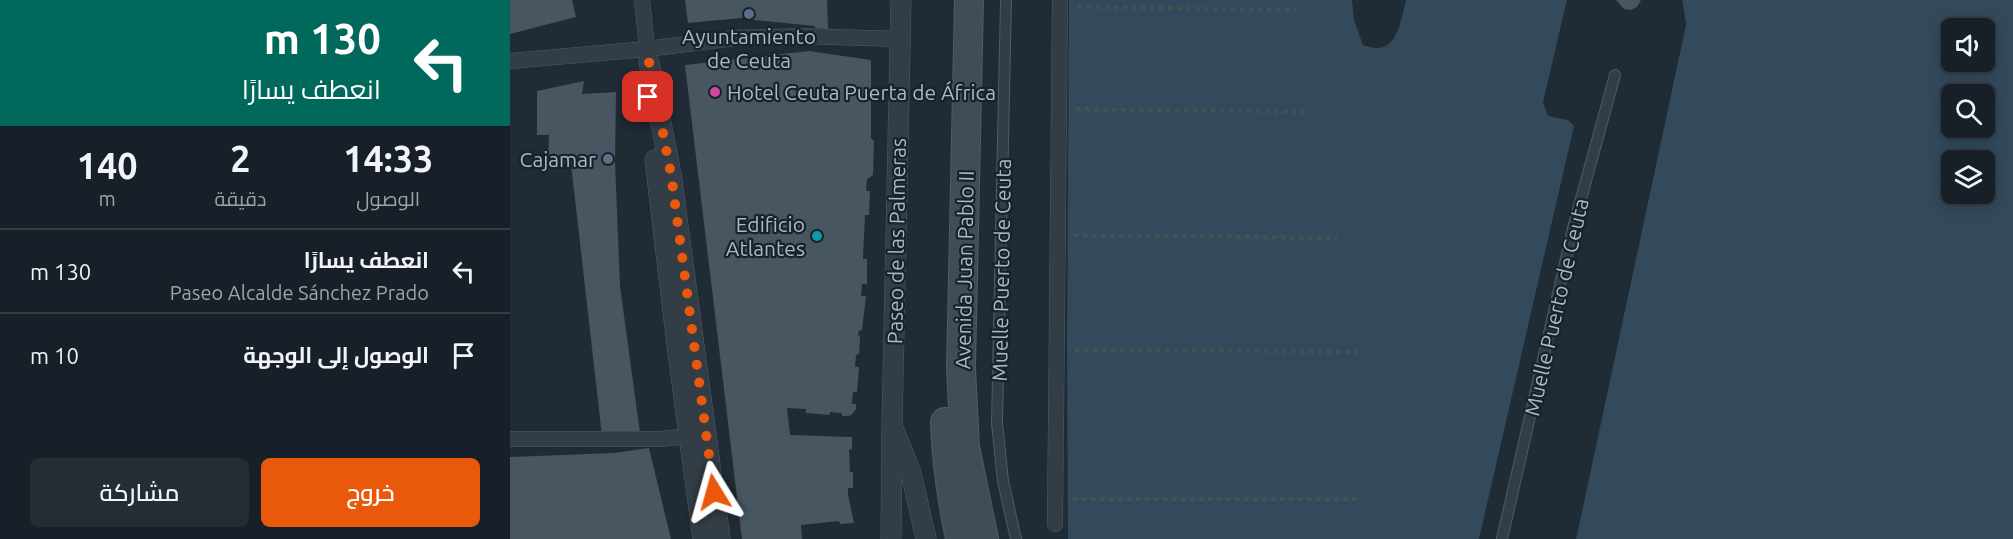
<!DOCTYPE html>
<html lang="ar">
<meta charset="utf-8">
<style>
body{margin:0;font-family:Ubuntu,Cairo,sans-serif;background:#242d34;color:#f1f3f6;direction:rtl;height:100vh;display:flex;flex-direction:column;font-size:22px;white-space:nowrap}
*{box-sizing:border-box;margin:0}
p{font-size:20px;color:#9ea3a8}
.icon{flex:none;width:33px;height:33px;fill:none;stroke:currentColor;stroke-width:2;stroke-linecap:round;stroke-linejoin:round}
.map{position:relative;flex:1;overflow:hidden;direction:ltr}
.details{display:flex;flex-direction:column;background:#172028;width:510px}
.details>*{flex:none}
.guide{background:#00695c;color:#fff;overflow:hidden}
.fabs{position:absolute;left:1431px;top:18px;display:grid;gap:12px}
.fabs a{display:grid;place-items:center;width:54px;height:54px;border-radius:9px;background:#172028;box-shadow:0 3px 15px #0003,0 0 0 2px #363e45;font-size:30px}
.pin{position:absolute;display:grid;place-items:center;width:51px;height:51px;color:#fff;margin:-26px;border-radius:12px;box-shadow:0 3px 9px #0006}
.me{position:absolute;width:66px;margin:-33px;rotate:352deg;stroke-linejoin:round;filter:drop-shadow(0 0 4px #0008)}
.turn{display:flex;align-items:center;gap:21px;height:126px;padding:0 30px;font-size:27px}
.turn .icon{width:78px;height:78px;stroke-width:2.5}
.turn b{display:block;font-size:42px;line-height:51px}
.eta{display:flex;justify-content:space-evenly;align-items:center;height:102px;text-align:center}
.eta b{font-size:36px;font-weight:600;line-height:42px}
.cta{display:flex;gap:12px;margin-top:auto;padding:12px 30px}
.cta a{flex:1;height:69px;border-radius:9px;background:#ea580c;color:#fff;font-size:24px;font-weight:600;line-height:69px;text-align:center}
.cta a+a{background:#242d34;color:#f1f3f6}
ul{padding:0;list-style:none}
li{display:flex;align-items:center;gap:18px;height:84px;padding:0 30px;border-top:2px solid #363e45}
li div{flex:1}
li b{display:block;font-size:22px}
li em{font-style:normal}
main{display:flex;flex:1;min-height:0}
.map>svg:first-child{display:block}
.water{fill:#324a5c;fill-rule:evenodd}
.pier{fill:#1f2b35}
.building{fill:#475661}
.lines{fill:none;stroke-linecap:round;stroke-linejoin:round}
.service-casing{stroke:#505b64;stroke-width:12}
.pedestrian-casing{stroke:#505b64;stroke-width:16}
.minor-casing{stroke:#505b64;stroke-width:21}
.secondary-casing{stroke:#505b64;stroke-width:30}
.path{stroke:#405454;stroke-width:4;stroke-dasharray:4.5 4.5;stroke-linecap:butt}
.service{stroke:#323d45;stroke-width:10}
.pedestrian{stroke:#323d45;stroke-width:15}
.minor{stroke:#323d45;stroke-width:20}
.secondary{stroke:#404d58;stroke-width:28}
.route{stroke:#ea580c;stroke-width:10;stroke-dasharray:0 18}
.service-dot{fill:#5c6f8a;stroke:#18222a;stroke-width:2}
.hotel-dot{fill:#d1479c;stroke:#18222a;stroke-width:2}
.culture-dot{fill:#0f9aa8;stroke:#18222a;stroke-width:2}
.labels{text-anchor:middle;dominant-baseline:central;stroke-width:4.5;stroke-linejoin:round;paint-order:stroke}
.poi-label{font-size:21px;fill:#acb8c3;stroke:#18222a;text-anchor:end}
.street-label{font-size:21px;fill:#acb8c3;stroke:#18222a}
</style>
<main>
<div class="map">
<svg width="1503" height="539" viewBox="0 0 1503 539">
<rect width="100%" height="100%" fill="#1f2b35"/>
<!-- water -->
<g class="water">
<path d="M559 0H842L844 20 853 45C857 46 863 48 868 48 888 48 892 15 896 0H1057L1033 102 1038 116 1058 120 1064 126 969 539H558L557 349Z"/>
<path d="M1172 0H1503V539H1066L1176 24ZM1442 28H1474V62H1442ZM1442 94H1474V128H1442ZM1442 160H1474V194H1442Z"/>
</g>
<!-- pier -->
<path class="pier" d="M1169 0H1172L1176 24 1066 539H1063L1173 24Z"/>
<!-- building -->
<g class="building">
<path d="M0 0H62L66 17 0 34Z"/>
<path d="M175 0H317L318 27V29L305 28V26L243 20 242 17 178 23Z"/>
<path d="M1106 0H1131L1127 7 1121 10 1114 9Z"/>
<path d="M299 51 361 60V138L364 141 363 175 357 179 356 191H360L359 215H355L353 259H357V284H352L351 296H356L352 330 349 331 348 335 350 336 349 354 346 355 345 367H349L347 392H343L342 404H346V409L341 415 338 416H332V413L320 412V415L296 413V409L277 408 280 435 342 437V449L339 450 340 472H343V488H338V495L344 523 330 524 329 521 291 525 292 539H232L175 65Z"/>
<path d="M74 81 72 94 106 92 105 162 110 286 130 433 92 436 61 164H38L39 135H27V91Z"/>
<path d="M139 448 161 539H0V457L104 453Z"/>
</g>
<g class="lines">
<defs>
<g id="service">
<path d="M496 0 487 423 493 481 506 539"/>
<path d="M992 539 1063 228 1105 75"/>
</g>
<g id="pedestrian">
<path d="M132 0 138 59"/>
<path d="M0 61 137 49 225 38 289 36 391 39"/>
<path d="M0 439H151L179 436"/>
<path d="M545 524 550 0"/>
</g>
<g id="minor">
<path d="M139 62 161 174 210 539"/>
<path d="M145 160 168 353 193 539"/>
<path d="M385 433 401 473 416 539"/>
<path d="M381 539 382 425 391 0"/>
</g>
<g id="secondary">
<path d="M459 0 451 368 455 447 474 539"/>
<path d="M435 422C436 461 442 500 450 539"/>
</g>
</defs>
<!-- service casing -->
<use href="#service" class="service-casing"/>
<!-- pedestrian casing -->
<use href="#pedestrian" class="pedestrian-casing"/>
<!-- minor casing -->
<use href="#minor" class="minor-casing"/>
<!-- secondary casing -->
<use href="#secondary" class="secondary-casing"/>
<!-- path -->
<g class="path">
<path d="M568 7 786 10"/>
<path d="M566 109 799 112"/>
<path d="M564 235 827 238"/>
<path d="M565 350 847 352"/>
<path d="M563 499H847"/>
</g>
<!-- service -->
<use href="#service" class="service"/>
<!-- pedestrian -->
<use href="#pedestrian" class="pedestrian"/>
<!-- minor -->
<use href="#minor" class="minor"/>
<!-- secondary -->
<use href="#secondary" class="secondary"/>
</g>
<g class="lines">
<!-- route -->
<path class="route" d="M138 97 136 81 139 62 161 174 204 492"/>
</g>
<!-- markers -->
<g class="service-dot">
<circle cx="239" cy="14" r="6"/>
<circle cx="98" cy="159" r="6"/>
</g>
<circle class="hotel-dot" cx="205" cy="92" r="6"/>
<circle class="culture-dot" cx="307" cy="236" r="6"/>
<g class="labels">
<!-- poi labels -->
<g class="poi-label">
<text x="239" y="36" text-anchor="middle">Ayuntamiento<tspan x="239" dy="24">de Ceuta</tspan></text>
<text x="217" y="92" text-anchor="start">Hotel Ceuta Puerta de África</text>
<text x="86" y="159">Cajamar</text>
<text x="295" y="224">Edificio<tspan x="295" dy="24">Atlantes</tspan></text>
</g>
<!-- street labels -->
<g class="street-label">
<text transform="translate(386 241) rotate(-89)">Paseo de las Palmeras</text>
<text transform="translate(454 270) rotate(-89)">Avenida Juan Pablo II</text>
<text transform="translate(491 270) rotate(-89)">Muelle Puerto de Ceuta</text>
<text transform="translate(1046 307) rotate(-77)">Muelle Puerto de Ceuta</text>
</g>
</g>
</svg>
<div class="fabs">
<a><svg class="icon" aria-label="sound" viewBox="0 0 24 24"><path d="M4 9h4l5-4v14l-5-4H4zM17 9q2 3 0 6"/></svg></a>
<a><svg class="icon" aria-label="search" viewBox="0 0 24 24"><circle cx="10" cy="10" r="6"/><path d="M15 15l6 6"/></svg></a>
<a><svg class="icon" aria-label="layers" viewBox="0 0 24 24"><path d="M12 4l9 5-9 5-9-5zM3 14l9 5 9-5"/></svg></a>
</div>
<div class="pin" style="left:138px;top:97px;background:#d93025"><svg class="icon" aria-label="arrive" viewBox="0 0 24 24"><path d="M6 21V4h12l-3 4 3 4H6"/></svg></div>
<svg class="me" style="left:204px;top:492px" viewBox="-20 -20 40 40"><path d="M0-17L14 15 0 8-14 15z" fill="#ea580c" stroke="#fff" stroke-width="4"/></svg>
</div>
<section class="details">
<div class="guide">
<div class="turn"><svg class="icon" aria-label="left" viewBox="0 0 24 24"><path d="M17 20v-9H6M10 6l-5 5 5 5"/></svg><div><b>130 m</b>انعطف يسارًا</div></div>
</div>
<div class="eta">
<div><b>14:33</b><p>الوصول</p></div>
<div><b>2</b><p>دقيقة</p></div>
<div><b>140</b><p>m</p></div>
</div>
<ul>
<li><svg class="icon" aria-label="left" viewBox="0 0 24 24"><path d="M17 20v-9H6M10 6l-5 5 5 5"/></svg><div><b>انعطف يسارًا</b><p>Paseo Alcalde Sánchez Prado</p></div><em>130 m</em></li>
<li><svg class="icon" aria-label="arrive" viewBox="0 0 24 24"><path d="M6 21V4h12l-3 4 3 4H6"/></svg><div><b>الوصول إلى الوجهة</b></div><em>10 m</em></li>
</ul>
<div class="cta"><a>خروج</a><a>مشاركة</a></div>
</section>
</main>
